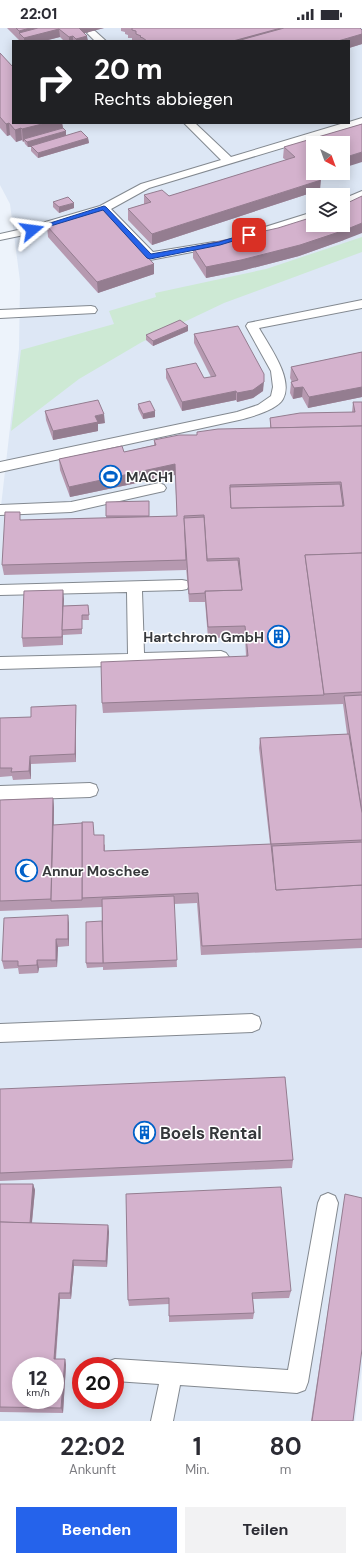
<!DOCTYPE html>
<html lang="de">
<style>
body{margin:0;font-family:"DM Sans",sans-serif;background:#f2f2f3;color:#2b2b33;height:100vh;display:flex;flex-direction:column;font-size:15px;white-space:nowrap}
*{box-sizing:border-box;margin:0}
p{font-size:13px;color:#7c7c81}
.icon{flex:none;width:22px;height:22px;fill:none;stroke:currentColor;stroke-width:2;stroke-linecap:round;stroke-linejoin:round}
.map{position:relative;height:1393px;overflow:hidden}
.side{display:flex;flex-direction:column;background:#fff;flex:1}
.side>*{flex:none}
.top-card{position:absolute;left:12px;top:12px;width:338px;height:84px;border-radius:0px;box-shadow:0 2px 10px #0003;background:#202124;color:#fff;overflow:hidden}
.needle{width:26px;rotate:139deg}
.tools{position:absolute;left:306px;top:108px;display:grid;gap:8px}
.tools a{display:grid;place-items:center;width:44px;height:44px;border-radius:0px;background:#fff;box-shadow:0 2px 10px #0003;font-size:20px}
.speed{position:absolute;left:12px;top:1329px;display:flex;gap:8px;font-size:20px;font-weight:700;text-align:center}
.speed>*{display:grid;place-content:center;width:52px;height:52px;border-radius:50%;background:#fff;box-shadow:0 2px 10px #0003;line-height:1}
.speed small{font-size:10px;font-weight:400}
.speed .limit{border:6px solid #d22;background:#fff;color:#111}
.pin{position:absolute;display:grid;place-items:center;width:34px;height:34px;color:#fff;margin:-17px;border-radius:8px;box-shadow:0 2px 6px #0006}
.me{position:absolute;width:44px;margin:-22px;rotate:74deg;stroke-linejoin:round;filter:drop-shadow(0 0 3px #0008)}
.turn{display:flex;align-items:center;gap:14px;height:84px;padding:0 16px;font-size:18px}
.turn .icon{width:52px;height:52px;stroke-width:2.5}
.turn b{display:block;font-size:28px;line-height:34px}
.eta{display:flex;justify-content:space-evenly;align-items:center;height:68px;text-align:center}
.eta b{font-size:24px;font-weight:700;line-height:28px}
.cta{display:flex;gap:8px;margin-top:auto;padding:8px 16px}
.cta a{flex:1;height:46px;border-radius:0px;background:#2563eb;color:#fff;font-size:16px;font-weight:700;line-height:46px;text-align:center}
.cta a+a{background:#f2f2f3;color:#2b2b33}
.status{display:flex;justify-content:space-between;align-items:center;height:28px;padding:0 20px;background:#fff;direction:ltr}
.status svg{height:11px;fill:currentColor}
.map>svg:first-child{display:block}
.built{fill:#dde7f5;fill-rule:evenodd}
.green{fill:#cde9d4}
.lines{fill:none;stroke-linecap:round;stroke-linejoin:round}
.service-casing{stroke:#838990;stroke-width:2}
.service{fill:#fff;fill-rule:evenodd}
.wall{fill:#b699b0}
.shaded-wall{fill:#947d90}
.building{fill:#d4b2cd;stroke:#947d90;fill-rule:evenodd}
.route{fill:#2563eb;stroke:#184099}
.labels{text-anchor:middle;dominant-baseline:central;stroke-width:3;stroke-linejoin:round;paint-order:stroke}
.poi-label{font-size:14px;font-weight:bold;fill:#36383b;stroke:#fff;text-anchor:start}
.near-poi-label{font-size:17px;font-weight:bold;fill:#36383b;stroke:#fff;text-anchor:start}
</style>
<div class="status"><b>22:01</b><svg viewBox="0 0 49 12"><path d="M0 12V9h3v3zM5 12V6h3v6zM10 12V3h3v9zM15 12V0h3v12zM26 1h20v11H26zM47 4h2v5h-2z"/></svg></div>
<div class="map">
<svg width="362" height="1393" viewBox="0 0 362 1393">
<rect width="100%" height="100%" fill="#edf3fb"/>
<!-- built -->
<path class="built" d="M0 0H362V1340L355 1393H0V487L19 321 20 253 10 176 0 157ZM13 13H349V95H13ZM313 115H343V145H313ZM313 167H343V197H313ZM21 1338H55V1372H21ZM81 1338H115V1372H81Z"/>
<!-- green -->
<path class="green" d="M362 209V224L224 275 142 314 79 351 11 403 21 322 114 296 109 283 156 269 155 265 266 241Z"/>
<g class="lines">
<defs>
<g id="service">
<path d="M92 2 95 3 106 13H95L87 5Z"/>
<path d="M362 90V96L149 160 111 181 153 224 214 214 218 215 220 217 218 219 150 232 146 230 102 184 24 207 0 212V206L18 202 100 178 141 156 221 132 184 95H195L231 129 344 95H349V94Z"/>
<path d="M362 163V170L343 178V171Z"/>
<path d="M313 184V191L240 213 236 212 234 210 236 208Z"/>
<path d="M362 272V280L259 300C269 318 294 351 283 371 277 382 251 389 239 392L0 444V434L237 384 258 377 271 368 273 359 271 343 246 298 248 295Z"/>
<path d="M91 278 95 279 97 282 95 285 0 290V282Z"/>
<path d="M159 455 164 457 166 460 164 463 71 484 0 487V477L71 474Z"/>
<path d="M182 552 187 553 189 557 187 561 182 562 142 563 144 625 221 623 226 625 229 629 226 633 221 635 0 641V629L128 626 127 564 0 567V557Z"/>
<path d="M90 755 96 757 98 762 96 767 90 769 0 772V758Z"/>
<path d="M252 986 259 989 261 995 259 1001 252 1004 0 1014V996Z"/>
<path d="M328 1165 335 1168 338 1175 308 1354 305 1362 297 1365 180 1357 173 1393H151L159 1356 115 1353V1338H106L107 1334 115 1331 288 1342 318 1175 321 1168Z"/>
</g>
</defs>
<!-- service casing -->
<use href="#service" class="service-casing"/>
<!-- service -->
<use href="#service" class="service"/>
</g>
<!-- wall -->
<g class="wall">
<path d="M7 0H104L84 5 88 13H64L60 9 44 13H20Z"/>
<path d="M118 0H360L362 2V16L349 20V13H132V10H128V7L125 6V4L121 3V0Z"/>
<path d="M0 25 13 95H62L63 100 66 107 88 110 89 115 38 130 31 123V119H28L25 116 24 113 23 114 22 112 16 114 10 107 7 108 0 100Z"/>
<path d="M284 119 317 148 320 162 152 217 128 192V181L144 176V167L169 168 286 132 283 130Z"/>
<path d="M53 174 74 180 59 185 53 179Z"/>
<path d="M47 198 154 236V246L98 265 48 209Z"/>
<path d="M344 212 299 228 241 243 206 250 193 230V219Z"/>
<path d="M188 303 153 318 146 312V307Z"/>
<path d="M194 306 263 363 253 370 237 374 236 372 182 383 166 350V341L204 350 211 349 194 315Z"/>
<path d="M362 324V369L308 380 302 369 293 371 290 365 291 354H292L290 350 291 339Z"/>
<path d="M353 374H362V920L201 927 197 875 174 876 177 939 103 942V938V939L87 940 86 935 102 893V879L0 883V772L53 770 54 780V797L94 807 105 817V823L270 816 259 720 260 710 347 706 343 676 103 685 102 675 246 628 245 609 208 610 205 574H189L186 539V542L4 547 2 537 21 492 106 490V474L149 473V489L177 488 175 447 70 469 60 442 59 431 124 424 154 417V412L197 407 270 400V390L352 384Z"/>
<path d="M138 376 155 389 143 391 138 381Z"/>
<path d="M45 383 105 395 98 396V403L53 412 46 392Z"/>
<path d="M63 562V578L88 577 89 592H82V606L63 607V617L23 619 22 610Z"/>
<path d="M76 677V734L31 736V751L13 752 12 748 0 749V690L31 689Z"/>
<path d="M69 895V918L58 919 57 939 39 940 38 945 19 946 18 940 4 941 2 933Z"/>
<path d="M0 1061 293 1132 292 1140 0 1153Z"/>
<path d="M0 1156H33L35 1162 32 1195 108 1197 109 1204 107 1239 74 1238 71 1271H60L56 1331H65L66 1337 63 1385 0 1384Z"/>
<path d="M345 1166 353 1393H311L345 1170Z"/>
<path d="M291 1263 289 1270 253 1271 254 1285 253 1291 169 1294V1276L129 1278 128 1272Z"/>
</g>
<!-- shaded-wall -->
<g class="shaded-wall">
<path d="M30 0H61L59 1 60 9 44 13H24V10L19 5 20 13 19 3Z"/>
<path d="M77 0H104L78 7Z"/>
<path d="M281 0H321L273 13H233Z"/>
<path d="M362 6V16L349 20V13H338Z"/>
<path d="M73 8V13H69V9Z"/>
<path d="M87 8 88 13H76V11Z"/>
<path d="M9 95 10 107 7 108 6 96Z"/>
<path d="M46 95H62L63 100 24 111V113L23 114 22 101Z"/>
<path d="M21 100 22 112 16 114 15 102Z"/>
<path d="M66 103V108L31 118V119H28L27 114Z"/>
<path d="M88 110 89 115 38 130V125Z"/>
<path d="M362 124V134L343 140V130Z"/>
<path d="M313 139V145H328L308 151V141Z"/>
<path d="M321 152 320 162 152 217V206Z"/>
<path d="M74 175V180L59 185V179Z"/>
<path d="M362 195V205L344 212 299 228 241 243 206 250V239Z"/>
<path d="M154 236V246L98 265 97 254Z"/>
<path d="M188 298V303L153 318V313Z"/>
<path d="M264 354 263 363 253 370 237 374V365Z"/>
<path d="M303 359 302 369 293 371 294 360Z"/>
<path d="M362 359V369L308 380 309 369Z"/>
<path d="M236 363V372L182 383V374Z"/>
<path d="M155 383V389L143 391V386Z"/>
<path d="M104 386 105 395 98 396V403L53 412V403L95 388Z"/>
<path d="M175 436V447L70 469 69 459Z"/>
<path d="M63 562 64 571 63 602H62L63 617 62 609Z"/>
<path d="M76 677V734L75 726Z"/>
<path d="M30 728 31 736V751L29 743Z"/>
<path d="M53 770 54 780 52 873H51Z"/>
<path d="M68 887 69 895V918L68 911Z"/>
<path d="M56 911 58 919 57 939 56 932Z"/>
<path d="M37 932 39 940 38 945 37 937Z"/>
<path d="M33 1156 35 1162 31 1202 30 1196Z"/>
<path d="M108 1197 109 1204 107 1239 106 1233Z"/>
<path d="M73 1232 74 1238 71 1271 70 1265Z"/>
<path d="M59 1265 60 1271 55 1336 54 1331Z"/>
<path d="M65 1331 66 1337 63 1385 61 1380Z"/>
</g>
<!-- building -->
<g class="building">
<path d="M16 0H30L19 3Z"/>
<path d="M38 0H79L87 8 76 11 73 8 69 9 59 1 24 10 19 5Z"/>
<path d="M132 0H281L233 13H147L143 10 140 9 141 8 136 6V3L132 2Z"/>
<path d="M284 0H360L362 2V6L338 13H237Z"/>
<path d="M0 25 13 39V95H46L22 101 21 100 15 102 9 95 6 96 0 89Z"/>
<path d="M362 96V124L343 130V115H313V139L308 141 321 152 152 206 128 181 151 174 144 167 162 162 169 168 295 129 284 119Z"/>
<path d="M63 100 66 103 27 114 24 111Z"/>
<path d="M81 103 88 110 38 125 31 118Z"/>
<path d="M362 168V195L345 202 300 217 241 232 206 239 193 219 278 200 313 189V197H343V177Z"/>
<path d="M68 169 74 175 59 179 53 174Z"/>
<path d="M102 181 154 236 97 254 47 198Z"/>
<path d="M180 292 188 298 153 313 146 307Z"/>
<path d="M238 298 264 346V354L253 362 237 365 236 363 182 374 166 341 196 335 204 350 216 348 194 306Z"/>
<path d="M362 324V359L309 369 303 359 294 360 291 354 298 352 291 339Z"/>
<path d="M98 372 104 386 95 388 98 394 53 403 45 383Z"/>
<path d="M150 373 155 383 143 386 138 376Z"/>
<path d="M353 374H362V398L271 400 270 390 300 385 355 384Z"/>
<path d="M362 398V525L305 527 324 667 102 675 101 634 248 628 245 598 208 599 205 563 242 562 239 530 207 531 204 487 184 488 186 532 2 537 5 484H20V492L177 488 175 436 69 459 59 431 122 418 124 424 156 417 154 412 179 407H197V404L218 401ZM341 454 344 478 231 480 230 457Z"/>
<path d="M340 456 343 478 231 480 230 459Z"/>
<path d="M149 473V488H106V474Z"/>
<path d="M204 489 207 533 238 532 242 562 205 563V565L189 566 184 490Z"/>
<path d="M362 525V664L324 666 305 527Z"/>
<path d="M63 562 62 609 22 610 24 563Z"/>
<path d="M88 577 89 587H82V601L62 602 63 578Z"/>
<path d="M362 667V785L344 668Z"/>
<path d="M76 677 75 726 30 728 29 743 11 744 12 740H0V690L31 689V679Z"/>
<path d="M349 706 362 785V812L271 816 276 862 362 857V911L202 918 198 865 82 870V794H93L94 807H104V823L271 816 260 710Z"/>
<path d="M53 770 51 871 0 873V772Z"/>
<path d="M82 795V872L51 873 53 797Z"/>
<path d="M362 814V857L276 862 272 818Z"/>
<path d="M174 868 177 932 103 935 102 871Z"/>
<path d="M68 887V911H56V932H37V937L18 938V933H2L4 890Z"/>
<path d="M102 893 103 935H86V894Z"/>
<path d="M285 1049 293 1132 0 1145V1061Z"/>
<path d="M0 1156H33L30 1195 0 1194Z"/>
<path d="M281 1159 291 1263 252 1265 254 1285 169 1288V1270L128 1272 126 1166Z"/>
<path d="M345 1166 362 1170V1321L353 1393H312Z"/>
<path d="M0 1194 108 1197 106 1233 73 1232 70 1265H59L54 1331H65L61 1380 0 1379ZM21 1338H55V1372H21Z"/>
</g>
<!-- route -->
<path class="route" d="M104 178 106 179 151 226 219 214 249 205 253 207 220 217 150 231 147 230 103 182 34 203 28 202Z"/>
<!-- icons -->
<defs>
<symbol id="stadium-ring" viewBox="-11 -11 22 22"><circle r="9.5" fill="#fff" stroke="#0061c9" stroke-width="1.5"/><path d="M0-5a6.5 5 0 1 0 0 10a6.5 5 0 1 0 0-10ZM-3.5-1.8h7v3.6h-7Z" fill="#0061c9"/></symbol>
<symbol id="building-ring" viewBox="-11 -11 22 22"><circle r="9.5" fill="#fff" stroke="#0061c9" stroke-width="1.5"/><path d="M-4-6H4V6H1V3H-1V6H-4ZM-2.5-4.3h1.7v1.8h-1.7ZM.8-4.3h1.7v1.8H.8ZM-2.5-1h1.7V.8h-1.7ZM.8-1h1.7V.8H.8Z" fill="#0061c9"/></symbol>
<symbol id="mosque-ring" viewBox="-11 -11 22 22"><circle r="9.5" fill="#fff" stroke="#0061c9" stroke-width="1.5"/><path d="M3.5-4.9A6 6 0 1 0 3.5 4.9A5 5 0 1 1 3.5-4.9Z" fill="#0061c9"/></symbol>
</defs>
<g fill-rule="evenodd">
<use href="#stadium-ring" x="98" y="436" width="25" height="25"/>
<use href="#building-ring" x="266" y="596" width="25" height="25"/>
<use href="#mosque-ring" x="14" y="830" width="25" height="25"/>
<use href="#building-ring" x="132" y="1092" width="25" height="25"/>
</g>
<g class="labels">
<!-- poi labels -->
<g class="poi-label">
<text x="126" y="449">MACH1</text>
<text x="264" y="609" text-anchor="end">Hartchrom GmbH</text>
<text x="42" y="843">Annur Moschee</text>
</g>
<!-- near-poi labels -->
<g class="near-poi-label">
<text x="160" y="1105">Boels Rental</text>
</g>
</g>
</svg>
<div class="tools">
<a><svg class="needle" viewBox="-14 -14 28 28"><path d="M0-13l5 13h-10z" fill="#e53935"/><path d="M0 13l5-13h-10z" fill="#7c7c81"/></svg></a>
<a><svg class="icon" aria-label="layers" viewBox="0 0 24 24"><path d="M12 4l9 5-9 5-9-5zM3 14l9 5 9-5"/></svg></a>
</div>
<div class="speed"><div>12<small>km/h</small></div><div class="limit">20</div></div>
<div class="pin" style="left:249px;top:207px;background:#d93025"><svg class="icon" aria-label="arrive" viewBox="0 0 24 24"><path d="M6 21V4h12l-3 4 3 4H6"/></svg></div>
<svg class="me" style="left:32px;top:202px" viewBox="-20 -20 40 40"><path d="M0-17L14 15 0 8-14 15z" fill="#2563eb" stroke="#fff" stroke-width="4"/></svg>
<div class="top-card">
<div class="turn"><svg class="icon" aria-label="right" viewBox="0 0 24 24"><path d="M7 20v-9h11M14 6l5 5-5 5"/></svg><div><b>20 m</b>Rechts abbiegen</div></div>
</div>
</div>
<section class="side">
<div class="eta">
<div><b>22:02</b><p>Ankunft</p></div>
<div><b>1</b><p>Min.</p></div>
<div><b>80</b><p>m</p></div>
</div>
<div class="cta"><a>Beenden</a><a>Teilen</a></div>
</section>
